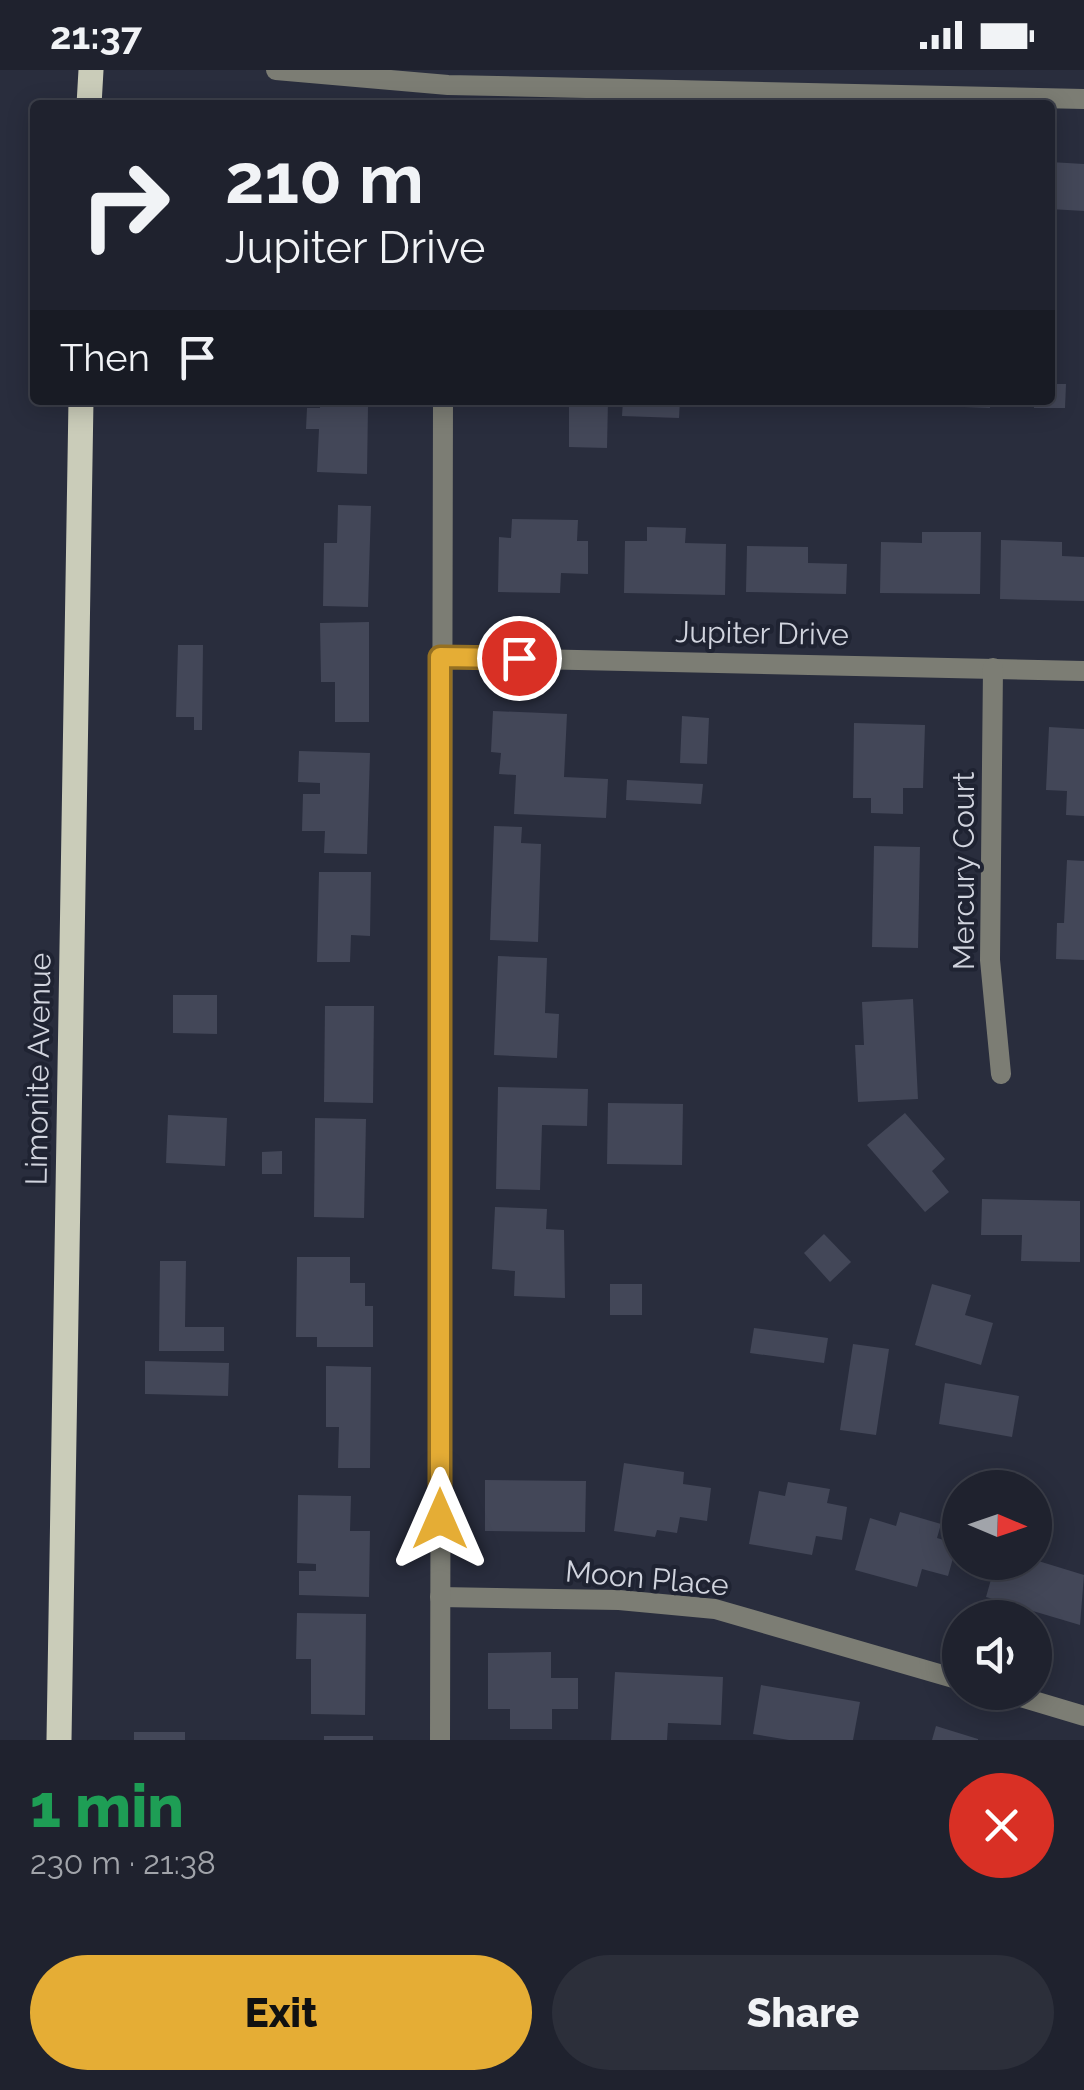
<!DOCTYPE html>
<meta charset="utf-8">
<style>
body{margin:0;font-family:Raleway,sans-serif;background:#2c2f3a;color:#f1f3f6;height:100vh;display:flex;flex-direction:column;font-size:38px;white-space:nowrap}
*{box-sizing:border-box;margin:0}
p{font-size:32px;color:#a1a4aa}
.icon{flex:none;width:55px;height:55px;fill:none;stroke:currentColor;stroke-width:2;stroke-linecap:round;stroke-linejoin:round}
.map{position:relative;height:1670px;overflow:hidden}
.drawer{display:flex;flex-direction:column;background:#1f222e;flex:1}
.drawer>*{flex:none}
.banner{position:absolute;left:30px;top:30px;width:1025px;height:305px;border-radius:10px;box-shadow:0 5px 25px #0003,0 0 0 2px #3c3f4a;background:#1f222e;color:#f1f3f6;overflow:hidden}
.needle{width:65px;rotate:92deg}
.fabs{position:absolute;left:942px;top:1400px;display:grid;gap:20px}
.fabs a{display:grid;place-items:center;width:110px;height:110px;border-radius:50%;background:#1f222e;box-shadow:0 5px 25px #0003,0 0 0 2px #3c3f4a;font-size:50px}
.pin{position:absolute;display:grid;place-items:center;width:85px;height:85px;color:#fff;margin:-42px;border:5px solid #fff;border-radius:50%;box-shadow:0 2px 10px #0007}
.me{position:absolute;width:110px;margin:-55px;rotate:0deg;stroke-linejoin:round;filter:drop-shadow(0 0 8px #0008)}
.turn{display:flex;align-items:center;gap:35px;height:210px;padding:0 30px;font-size:45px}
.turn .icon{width:130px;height:130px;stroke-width:2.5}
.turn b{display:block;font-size:70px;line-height:85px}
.then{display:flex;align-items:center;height:95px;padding:0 30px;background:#0003;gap:20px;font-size:38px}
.round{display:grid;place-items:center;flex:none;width:105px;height:105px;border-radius:52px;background:#2c2f3a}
.overview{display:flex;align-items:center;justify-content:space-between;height:170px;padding:0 30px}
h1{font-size:60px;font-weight:800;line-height:75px;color:#1e9e55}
.cta{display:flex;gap:20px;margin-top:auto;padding:20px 30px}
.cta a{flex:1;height:115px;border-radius:60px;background:#e5ad35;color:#111;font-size:40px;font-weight:800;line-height:115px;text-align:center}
.cta a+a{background:#2c2f3a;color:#f1f3f6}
.status{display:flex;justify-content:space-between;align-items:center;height:70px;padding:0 50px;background:#1f222e;direction:ltr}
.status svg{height:28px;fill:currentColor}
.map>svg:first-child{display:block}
.building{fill:#434758}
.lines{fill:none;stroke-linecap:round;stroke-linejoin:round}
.minor{stroke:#7c7d74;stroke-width:20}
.primary{stroke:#caccb9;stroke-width:25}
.route-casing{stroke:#957022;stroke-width:25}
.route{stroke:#e5ad35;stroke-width:18}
.labels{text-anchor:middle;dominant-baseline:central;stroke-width:8;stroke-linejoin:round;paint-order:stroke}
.street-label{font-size:30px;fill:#d1d4de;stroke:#1f2332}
</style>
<div class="status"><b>21:37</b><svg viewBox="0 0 49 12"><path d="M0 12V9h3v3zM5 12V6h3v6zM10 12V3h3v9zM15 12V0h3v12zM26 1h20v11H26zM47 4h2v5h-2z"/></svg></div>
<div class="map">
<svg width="1084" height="1670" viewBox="0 0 1084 1670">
<rect width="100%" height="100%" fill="#292d3d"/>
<!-- building -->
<g class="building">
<path d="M1050 92 1084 94V141L1050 139Z"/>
<path d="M1050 314H1066L1065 338H1034V330H1050Z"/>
<path d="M320 330H375V336H368L367 404 317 402 319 359H306L307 338H320Z"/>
<path d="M569 330H608L607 378 569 377Z"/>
<path d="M623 330H680L679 348 622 346Z"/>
<path d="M914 330H990V338L913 335Z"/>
<path d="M338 435 371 436 368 537 323 536 324 473H337Z"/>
<path d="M512 449 578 450 577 471H588V504L561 503 560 523 498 522 499 467 511 468Z"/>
<path d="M647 457 686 458 685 473 726 474 725 525 624 523 625 471H647Z"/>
<path d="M922 462H981L980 524 880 523 881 472 922 473Z"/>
<path d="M1001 470 1062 472V486L1084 487V531L1000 529Z"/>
<path d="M747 476 808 477V493L847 494 846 524 746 522Z"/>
<path d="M369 552V652H335V612H321L320 553Z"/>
<path d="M178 575H203L202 660H194V647H176Z"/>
<path d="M493 641 567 644 564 707 608 709 606 748 514 744 516 705 499 704 501 683 491 682Z"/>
<path d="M682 646 709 648 707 694 680 693Z"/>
<path d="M854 653 925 655 923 718H903V744L871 743V728H853Z"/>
<path d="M1049 657 1084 659V746L1066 745 1067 721 1046 720Z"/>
<path d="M299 681 370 683 367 784 324 783 325 761H302L303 724H320V713L298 712Z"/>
<path d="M627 710 703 714 701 734 626 730Z"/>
<path d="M494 756 522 757 521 773 541 774 538 872 490 870Z"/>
<path d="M874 776 920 777 918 878 872 877Z"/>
<path d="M1067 790 1084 791V890L1056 889 1057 853H1064Z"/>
<path d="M319 802H371L370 866 351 865 350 892H317Z"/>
<path d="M498 886 547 888 545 943 559 944 557 988 494 985Z"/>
<path d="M173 925H217V964L173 963Z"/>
<path d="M913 929 918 1029 858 1032 855 975H864L862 932Z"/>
<path d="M325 936H374L373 1033 324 1032Z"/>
<path d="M498 1017 588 1019 587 1056 542 1055 540 1120 496 1119Z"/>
<path d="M608 1033 683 1034 682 1095 607 1094Z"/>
<path d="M905 1043 945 1089 932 1101 949 1122 925 1142 867 1075Z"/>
<path d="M168 1045 227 1048 225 1096 166 1093Z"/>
<path d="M315 1048 366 1049 364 1148 314 1147Z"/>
<path d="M282 1081V1104H262V1082Z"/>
<path d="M982 1129 1080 1131V1192L1021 1191 1022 1165H981Z"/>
<path d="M495 1137 547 1139 546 1159 564 1160 565 1228 514 1226 515 1201 492 1199Z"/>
<path d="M824 1164 851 1192 830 1212 804 1183Z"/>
<path d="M297 1187H350V1213H365V1236H373V1277H317V1267H296Z"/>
<path d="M160 1191H186L185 1257H224V1281H159Z"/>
<rect x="610" y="1214" width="32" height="31"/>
<path d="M932 1214 971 1225 965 1245 993 1253 981 1295 915 1275Z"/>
<path d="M754 1258 828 1268 824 1293 750 1283Z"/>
<path d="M853 1274 889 1279 876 1365 840 1360Z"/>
<path d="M145 1291 229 1293 228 1326 145 1324Z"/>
<path d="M326 1296 371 1297 370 1398H338L339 1357H326Z"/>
<path d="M945 1313 1019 1326 1012 1367 939 1354Z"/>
<path d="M624 1393 684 1402 683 1414 711 1418 707 1451 680 1447 677 1463 657 1460 655 1467 614 1461Z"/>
<path d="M485 1410 586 1411 585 1462 485 1461Z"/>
<path d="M788 1412 830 1419 827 1433 847 1437 842 1470 816 1466 812 1485 749 1474 759 1421 785 1426Z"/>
<path d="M298 1425 351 1426 350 1461H370L369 1527 299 1525V1501H316V1494L297 1493Z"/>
<path d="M900 1442 941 1454 937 1468 957 1474 948 1506 922 1499 917 1517 855 1500 870 1448 896 1456Z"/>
<path d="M1035 1490 1084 1505 1080 1555 986 1527 996 1492Z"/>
<path d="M297 1543 366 1544 365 1645 311 1644V1589H296Z"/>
<path d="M551 1582V1608H578V1639H552V1659H510V1639H488V1583Z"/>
<path d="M615 1602 723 1607 721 1655 668 1653 667 1670H611Z"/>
<path d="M761 1615 860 1632 853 1670H789L753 1664Z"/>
<path d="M936 1656 978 1669V1670H932Z"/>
<rect x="134" y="1662" width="51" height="8"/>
<rect x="324" y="1666" width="49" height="4"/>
</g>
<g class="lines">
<!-- minor -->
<g class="minor">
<path d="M276 0 448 15 1084 29"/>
<path d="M440 587 1084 601"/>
<path d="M993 598 990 890 1001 1004"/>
<path d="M440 1527 619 1530 715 1539 960 1610"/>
<path d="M1004 1622 1084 1646"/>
<path d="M440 1670 443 330"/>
</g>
<!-- primary -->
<g class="primary">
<path d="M89 35 91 0"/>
<path d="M59 1670 81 330"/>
</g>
</g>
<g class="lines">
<defs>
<path id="route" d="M440 1449V587L519 588"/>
</defs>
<!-- route casing -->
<use href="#route" class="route-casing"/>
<!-- route -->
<use href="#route" class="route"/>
</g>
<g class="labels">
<!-- street labels -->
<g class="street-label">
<text transform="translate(762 563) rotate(1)">Jupiter Drive</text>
<text transform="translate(963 801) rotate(-90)">Mercury Court</text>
<text transform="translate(38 999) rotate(-89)">Limonite Avenue</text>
<text transform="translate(647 1508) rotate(5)">Moon Place</text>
</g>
</g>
</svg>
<div class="fabs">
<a><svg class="needle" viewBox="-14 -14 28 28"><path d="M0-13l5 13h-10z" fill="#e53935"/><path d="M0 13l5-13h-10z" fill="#a1a4aa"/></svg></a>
<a><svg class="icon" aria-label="sound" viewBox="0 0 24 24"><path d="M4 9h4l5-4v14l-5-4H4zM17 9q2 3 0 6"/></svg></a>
</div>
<div class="pin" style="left:519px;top:588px;background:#d93025"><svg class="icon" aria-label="arrive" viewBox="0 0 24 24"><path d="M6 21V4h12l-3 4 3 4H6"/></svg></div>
<svg class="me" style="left:440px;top:1449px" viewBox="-20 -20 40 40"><path d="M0-17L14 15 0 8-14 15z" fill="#e5ad35" stroke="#fff" stroke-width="4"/></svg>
<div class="banner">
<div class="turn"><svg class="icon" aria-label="right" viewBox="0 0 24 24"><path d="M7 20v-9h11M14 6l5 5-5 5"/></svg><div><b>210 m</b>Jupiter Drive</div></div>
<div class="then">Then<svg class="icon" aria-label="arrive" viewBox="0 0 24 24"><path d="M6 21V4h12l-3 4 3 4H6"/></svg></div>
</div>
</div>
<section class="drawer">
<div class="overview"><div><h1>1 min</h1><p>230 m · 21:38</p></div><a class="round" style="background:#d93025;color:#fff"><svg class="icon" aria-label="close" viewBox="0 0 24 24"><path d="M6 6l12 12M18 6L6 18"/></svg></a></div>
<div class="cta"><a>Exit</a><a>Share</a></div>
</section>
